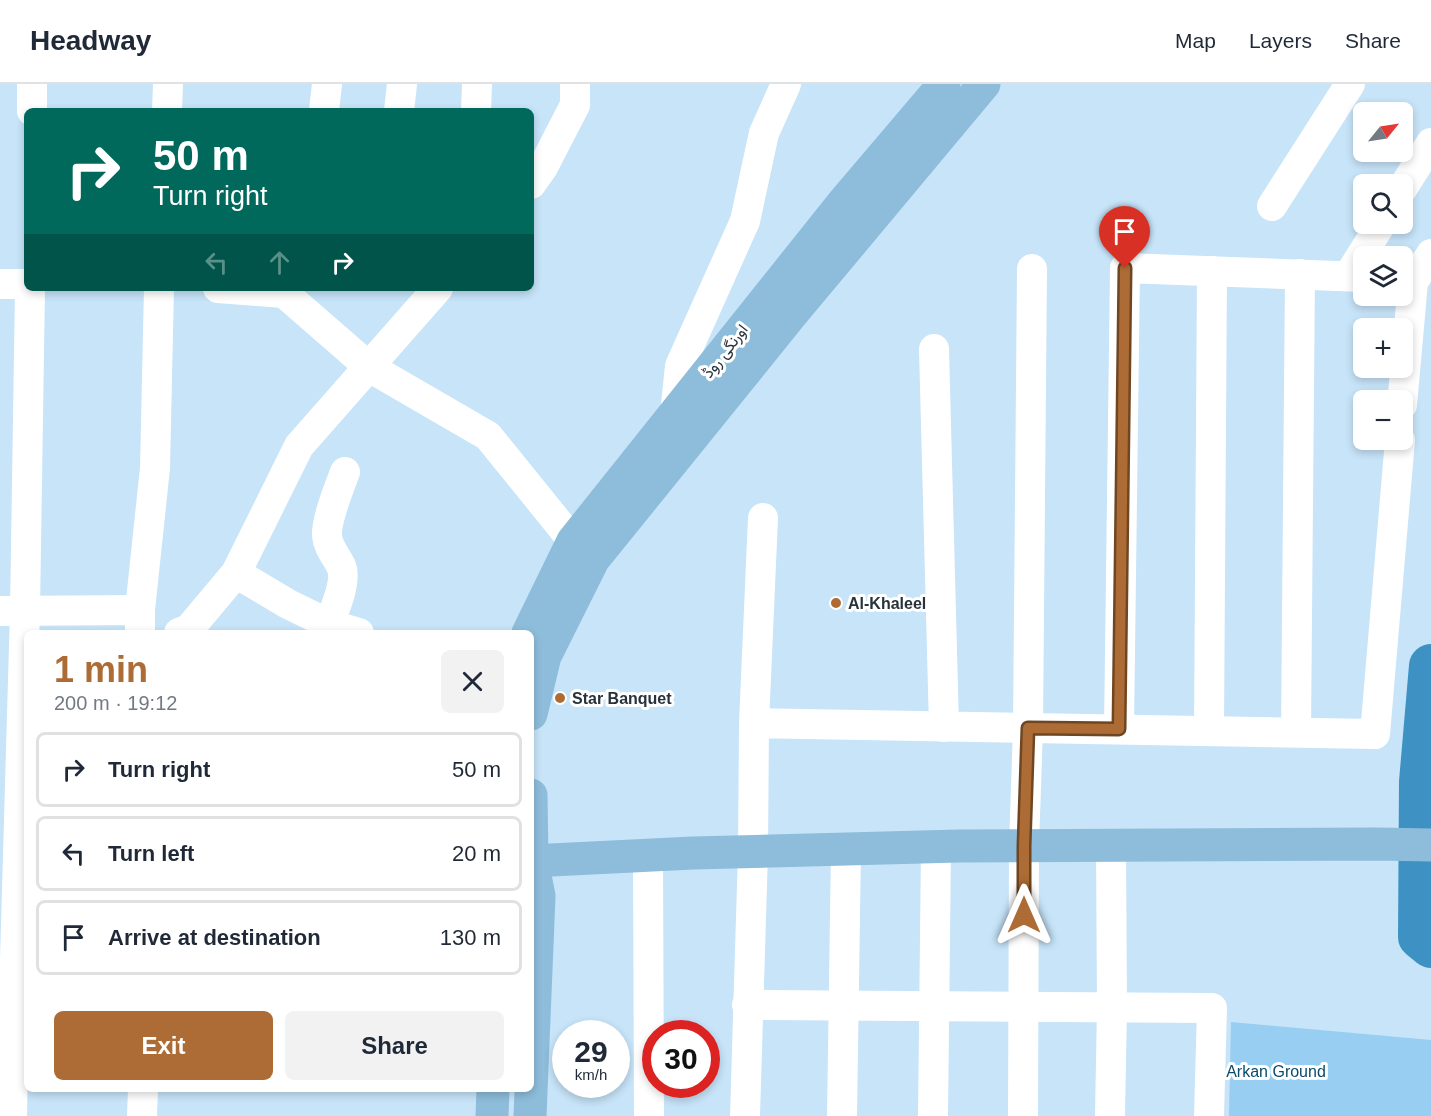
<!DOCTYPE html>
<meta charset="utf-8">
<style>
body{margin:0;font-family:Arial,Vazirmatn,sans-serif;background:#f2f2f3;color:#1f2937;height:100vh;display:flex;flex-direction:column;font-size:22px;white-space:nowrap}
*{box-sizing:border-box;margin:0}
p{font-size:20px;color:#747a83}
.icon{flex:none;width:33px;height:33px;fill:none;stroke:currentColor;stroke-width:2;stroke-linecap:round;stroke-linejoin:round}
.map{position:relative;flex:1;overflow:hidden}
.details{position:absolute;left:24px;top:546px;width:510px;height:462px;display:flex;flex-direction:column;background:#fff;border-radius:9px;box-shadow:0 3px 9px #0003}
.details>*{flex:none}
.guide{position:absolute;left:24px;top:24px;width:510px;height:183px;border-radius:9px;box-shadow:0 3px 9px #0003;background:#00695c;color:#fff;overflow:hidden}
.needle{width:39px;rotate:60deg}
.controls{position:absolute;left:1353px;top:18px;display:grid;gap:12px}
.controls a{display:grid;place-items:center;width:60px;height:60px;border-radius:9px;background:#fff;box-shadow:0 3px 9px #0003;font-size:30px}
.speed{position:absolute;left:552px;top:936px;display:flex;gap:12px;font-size:30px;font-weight:700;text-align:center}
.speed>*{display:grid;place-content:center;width:78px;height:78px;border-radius:50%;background:#fff;box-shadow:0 3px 9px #0003;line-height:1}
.speed small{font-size:15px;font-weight:400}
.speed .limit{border:9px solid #d22;background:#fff;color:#111}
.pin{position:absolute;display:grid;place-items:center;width:51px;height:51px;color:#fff;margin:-62px -26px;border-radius:50% 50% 50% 0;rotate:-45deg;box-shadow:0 0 6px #0007}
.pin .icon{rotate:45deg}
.me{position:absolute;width:66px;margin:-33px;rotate:0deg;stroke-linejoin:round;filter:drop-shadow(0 0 4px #0008)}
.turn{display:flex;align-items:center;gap:21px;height:126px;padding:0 30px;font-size:27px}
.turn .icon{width:78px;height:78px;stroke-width:2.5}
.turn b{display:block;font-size:42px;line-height:51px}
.lanes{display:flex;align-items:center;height:57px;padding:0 30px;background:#0003;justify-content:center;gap:30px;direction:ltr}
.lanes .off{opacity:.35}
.round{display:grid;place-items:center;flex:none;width:63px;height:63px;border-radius:9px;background:#f2f2f3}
.headline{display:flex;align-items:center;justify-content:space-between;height:102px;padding:0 30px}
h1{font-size:36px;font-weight:800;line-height:45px;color:#ad6c35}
.cta{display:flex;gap:12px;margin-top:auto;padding:12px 30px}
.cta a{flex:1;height:69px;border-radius:9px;background:#ad6c35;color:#fff;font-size:24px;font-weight:800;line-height:69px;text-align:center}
.cta a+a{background:#f2f2f3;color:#1f2937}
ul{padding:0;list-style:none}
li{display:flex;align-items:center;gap:18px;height:75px;margin:0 12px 9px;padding:0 18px;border:3px solid #e0e1e3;border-radius:9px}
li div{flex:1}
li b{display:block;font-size:22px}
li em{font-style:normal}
header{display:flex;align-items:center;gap:36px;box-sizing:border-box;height:84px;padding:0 30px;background:#fff;border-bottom:2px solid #e0e1e3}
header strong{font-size:28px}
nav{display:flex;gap:33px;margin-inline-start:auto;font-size:21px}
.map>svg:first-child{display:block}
.green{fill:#98cef2}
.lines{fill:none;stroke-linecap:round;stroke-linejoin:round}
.river{stroke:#3e91c3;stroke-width:44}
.minor{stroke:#fff;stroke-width:30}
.major{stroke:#8dbdda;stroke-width:33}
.route-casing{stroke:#704622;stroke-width:15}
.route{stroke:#ad6c35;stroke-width:10}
.poi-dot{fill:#ad6c35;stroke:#fff;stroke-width:2}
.labels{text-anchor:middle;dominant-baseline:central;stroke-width:6;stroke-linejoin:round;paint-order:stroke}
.street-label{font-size:16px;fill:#27323a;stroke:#fff}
.poi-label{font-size:16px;font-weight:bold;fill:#27323a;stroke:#fff;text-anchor:start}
.park-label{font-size:16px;fill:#084b6d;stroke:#fff}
</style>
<header>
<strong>Headway</strong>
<nav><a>Map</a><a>Layers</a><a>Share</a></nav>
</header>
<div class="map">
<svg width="1431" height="1032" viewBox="0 0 1431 1032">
<rect width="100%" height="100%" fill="#c7e4f9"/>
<!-- green -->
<path class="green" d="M1231 938 1431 956V1032H1229Z"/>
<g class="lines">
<!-- river -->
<path class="river" d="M1431 582 1421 698 1420 853 1431 862"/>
<!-- minor -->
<g class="minor">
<path d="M32 27V0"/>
<path d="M167 27 168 0"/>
<path d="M324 27 327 0"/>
<path d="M399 27 402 0"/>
<path d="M476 27 477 0"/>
<path d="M531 100 543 83 575 21V0"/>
<path d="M1402 105 1431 59"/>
<path d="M1272 122 1350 0"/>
<path d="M1349 191 1381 140"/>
<path d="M0 200H27"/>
<path d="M218 204 284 209 369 283 488 352 573 457"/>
<path d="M934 265 944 643"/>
<path d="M1402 321 1413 198 1431 170"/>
<path d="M675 330 680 282 745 137 764 49 786 0"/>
<path d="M236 489 288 520 329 540 359 549"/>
<path d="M0 527 140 526"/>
<path d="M140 549V526L155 384 159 204"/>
<path d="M179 549 189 545 236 489 299 362 438 204"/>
<path d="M325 549C332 533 348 497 341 482 336 472 328 463 327 452 326 436 339 404 345 388"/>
<path d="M754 639 763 434"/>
<path d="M1119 645 1125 184 1364 193"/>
<path d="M1209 647 1212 187"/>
<path d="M1296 648 1300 190"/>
<path d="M648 772 649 1032"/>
<path d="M747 921 1212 924 1209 1032"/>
<path d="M12 1032 15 875 25 527 30 204"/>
<path d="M142 1032 143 1005"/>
<path d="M745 1032 753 768 754 639 1375 650 1400 356"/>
<path d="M842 1032 846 765"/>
<path d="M933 1032 936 763"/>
<path d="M1023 1032 1024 762 1028 644 1032 185"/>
<path d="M1110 1032 1112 923 1111 762"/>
</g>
<!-- major -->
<g class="major">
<path d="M528 549 573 457 842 120 944 0"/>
<path d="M531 630 545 572 593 476 791 231 984 0"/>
<path d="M531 777 693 769 959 762 1377 760 1431 761"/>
<path d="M492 1032 493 1005"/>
<path d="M530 1032 539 812 532 777 531 711"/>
</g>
</g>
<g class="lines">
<defs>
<path id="route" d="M1024 831V762L1028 644 1119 645 1125 184"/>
</defs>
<!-- route casing -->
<use href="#route" class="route-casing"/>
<!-- route -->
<use href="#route" class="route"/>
</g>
<!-- markers -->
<g class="poi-dot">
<circle cx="836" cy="519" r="6"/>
<circle cx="560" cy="614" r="6"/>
</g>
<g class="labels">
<!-- street labels -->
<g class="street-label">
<text transform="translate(725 267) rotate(-52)">اورنگی روڈ</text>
</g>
<!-- poi labels -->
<g class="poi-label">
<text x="848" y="519">Al-Khaleel</text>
<text x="572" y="614">Star Banquet</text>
</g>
<!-- park labels -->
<g class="park-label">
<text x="1276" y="987">Arkan Ground</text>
</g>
</g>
</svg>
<div class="controls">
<a><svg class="needle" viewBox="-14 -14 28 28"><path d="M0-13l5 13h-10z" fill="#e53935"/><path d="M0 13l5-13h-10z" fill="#747a83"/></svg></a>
<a><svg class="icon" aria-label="search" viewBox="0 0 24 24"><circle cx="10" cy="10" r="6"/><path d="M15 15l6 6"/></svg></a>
<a><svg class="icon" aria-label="layers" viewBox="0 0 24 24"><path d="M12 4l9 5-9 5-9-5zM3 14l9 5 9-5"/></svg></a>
<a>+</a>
<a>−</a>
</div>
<div class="speed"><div>29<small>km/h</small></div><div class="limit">30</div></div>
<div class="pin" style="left:1125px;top:184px;background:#d93025"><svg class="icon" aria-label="arrive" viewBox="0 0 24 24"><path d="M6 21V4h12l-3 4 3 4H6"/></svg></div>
<svg class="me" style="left:1024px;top:831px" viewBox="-20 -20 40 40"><path d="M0-17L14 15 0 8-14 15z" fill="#ad6c35" stroke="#fff" stroke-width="4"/></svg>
<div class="guide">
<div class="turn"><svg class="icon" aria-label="right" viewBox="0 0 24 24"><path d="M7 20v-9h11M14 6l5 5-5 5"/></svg><div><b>50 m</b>Turn right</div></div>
<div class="lanes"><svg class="icon off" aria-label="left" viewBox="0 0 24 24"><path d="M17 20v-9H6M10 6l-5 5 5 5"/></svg><svg class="icon off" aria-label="ahead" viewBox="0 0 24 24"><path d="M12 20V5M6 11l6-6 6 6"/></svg><svg class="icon" aria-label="right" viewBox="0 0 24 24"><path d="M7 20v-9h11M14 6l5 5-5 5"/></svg></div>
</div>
<section class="details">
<div class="headline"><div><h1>1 min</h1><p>200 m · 19:12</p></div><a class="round"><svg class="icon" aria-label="close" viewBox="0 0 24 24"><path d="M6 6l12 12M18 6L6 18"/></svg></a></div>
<ul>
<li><svg class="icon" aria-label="right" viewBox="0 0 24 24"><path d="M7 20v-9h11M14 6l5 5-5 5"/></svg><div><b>Turn right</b></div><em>50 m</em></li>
<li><svg class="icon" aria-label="left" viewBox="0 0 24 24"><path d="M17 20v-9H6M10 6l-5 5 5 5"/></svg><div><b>Turn left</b></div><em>20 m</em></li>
<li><svg class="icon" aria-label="arrive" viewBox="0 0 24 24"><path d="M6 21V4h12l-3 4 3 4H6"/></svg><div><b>Arrive at destination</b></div><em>130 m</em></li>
</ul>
<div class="cta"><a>Exit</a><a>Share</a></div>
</section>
</div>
